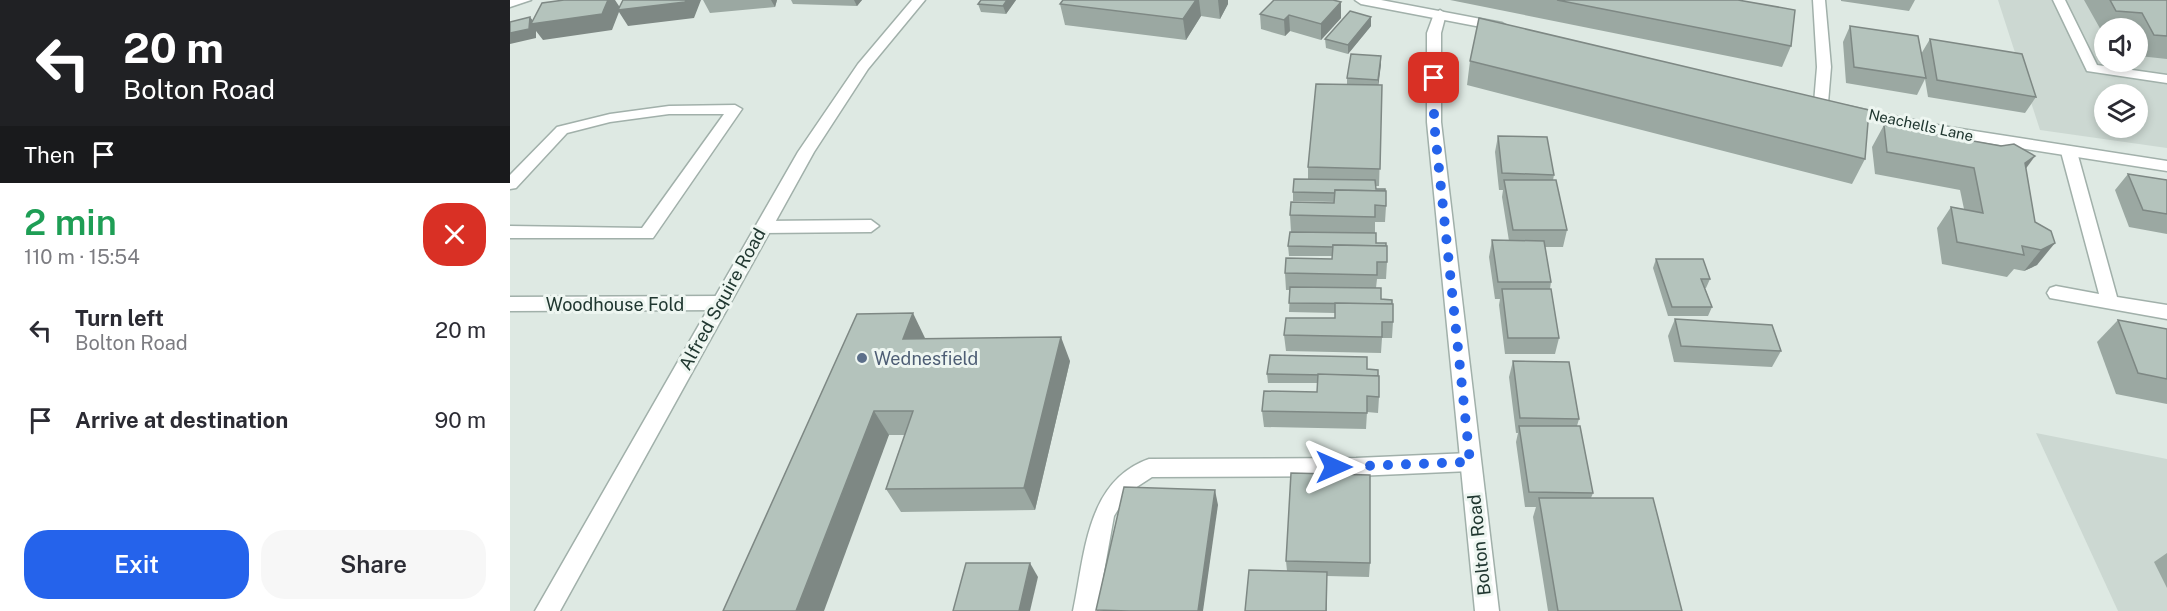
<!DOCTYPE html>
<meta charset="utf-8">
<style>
body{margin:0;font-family:"Public Sans",sans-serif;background:#f7f7f7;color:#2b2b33;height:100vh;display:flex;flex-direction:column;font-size:22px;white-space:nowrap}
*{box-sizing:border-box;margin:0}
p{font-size:20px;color:#7c7c81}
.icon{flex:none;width:33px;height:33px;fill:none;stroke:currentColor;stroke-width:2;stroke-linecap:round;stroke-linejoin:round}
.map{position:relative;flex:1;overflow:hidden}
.panel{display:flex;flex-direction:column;background:#fff;width:510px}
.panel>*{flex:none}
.banner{background:#202124;color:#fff;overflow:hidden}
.fabs{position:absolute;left:1584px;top:18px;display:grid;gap:12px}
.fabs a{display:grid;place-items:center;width:54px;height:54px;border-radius:50%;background:#fff;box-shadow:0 3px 9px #0003;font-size:30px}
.pin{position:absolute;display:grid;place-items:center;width:51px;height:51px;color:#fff;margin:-26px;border-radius:12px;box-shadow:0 3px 9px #0006}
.me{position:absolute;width:66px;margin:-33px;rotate:90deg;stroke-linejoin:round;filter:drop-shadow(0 0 4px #0008)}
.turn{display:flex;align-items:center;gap:21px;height:126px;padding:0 24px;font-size:27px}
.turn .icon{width:78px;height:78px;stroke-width:2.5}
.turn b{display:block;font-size:42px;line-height:51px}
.then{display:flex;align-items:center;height:57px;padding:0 24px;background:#0003;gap:12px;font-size:22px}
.round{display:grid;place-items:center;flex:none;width:63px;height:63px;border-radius:24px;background:#f7f7f7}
.overview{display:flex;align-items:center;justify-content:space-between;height:102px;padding:0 24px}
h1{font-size:36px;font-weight:600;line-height:45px;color:#1e9e55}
.cta{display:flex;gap:12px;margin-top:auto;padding:12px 24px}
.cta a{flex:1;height:69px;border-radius:24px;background:#2563eb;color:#fff;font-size:24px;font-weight:600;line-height:69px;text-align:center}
.cta a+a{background:#f7f7f7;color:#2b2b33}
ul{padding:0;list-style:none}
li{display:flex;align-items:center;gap:18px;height:90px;padding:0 24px}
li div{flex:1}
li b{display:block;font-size:22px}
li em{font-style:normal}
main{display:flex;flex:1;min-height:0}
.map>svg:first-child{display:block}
.built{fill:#ccd8d2;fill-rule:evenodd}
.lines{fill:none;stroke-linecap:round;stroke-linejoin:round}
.service-casing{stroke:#a1b0aa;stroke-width:3}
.minor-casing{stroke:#a1b0aa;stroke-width:3}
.tertiary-casing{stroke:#a1b0aa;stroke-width:3}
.service{fill:#fff;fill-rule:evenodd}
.minor{fill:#fff;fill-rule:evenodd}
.tertiary{fill:#fff;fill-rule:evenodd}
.wall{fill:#9ba8a2}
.shaded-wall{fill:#7e8884}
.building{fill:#b4c3bc;stroke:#7e8884;stroke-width:1.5}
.route{stroke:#2563eb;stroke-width:10;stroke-dasharray:0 18}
.service-dot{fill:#5c6f8a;stroke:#eef6f1;stroke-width:2}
.labels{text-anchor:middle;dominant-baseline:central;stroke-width:6;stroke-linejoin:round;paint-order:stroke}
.far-street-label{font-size:15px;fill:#203730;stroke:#eef6f1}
.street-label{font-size:18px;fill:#203730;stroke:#eef6f1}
.service-label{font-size:18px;fill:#4e5e75;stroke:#eef6f1;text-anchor:start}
</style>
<main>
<section class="panel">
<div class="banner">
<div class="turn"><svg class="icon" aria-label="left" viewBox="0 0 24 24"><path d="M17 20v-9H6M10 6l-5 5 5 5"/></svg><div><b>20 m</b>Bolton Road</div></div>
<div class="then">Then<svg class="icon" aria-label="arrive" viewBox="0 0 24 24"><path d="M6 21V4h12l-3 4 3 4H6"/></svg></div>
</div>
<div class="overview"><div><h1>2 min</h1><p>110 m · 15:54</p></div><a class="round" style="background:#d93025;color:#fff"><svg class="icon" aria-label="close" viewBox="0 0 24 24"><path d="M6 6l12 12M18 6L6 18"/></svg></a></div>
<ul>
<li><svg class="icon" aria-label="left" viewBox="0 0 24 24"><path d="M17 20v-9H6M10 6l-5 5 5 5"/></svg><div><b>Turn left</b><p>Bolton Road</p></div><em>20 m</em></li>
<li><svg class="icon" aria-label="arrive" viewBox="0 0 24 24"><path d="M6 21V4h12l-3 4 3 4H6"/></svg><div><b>Arrive at destination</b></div><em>90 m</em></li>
</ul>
<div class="cta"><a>Exit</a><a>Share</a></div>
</section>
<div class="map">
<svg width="1657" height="611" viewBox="0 0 1657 611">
<rect width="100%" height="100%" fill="#dee9e3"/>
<!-- built -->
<g class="built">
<path d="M1488 0H1657V148L1530 130ZM1594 28H1628V62H1594ZM1594 94H1628V128H1594Z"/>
<path d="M1526 433 1657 459V611H1608Z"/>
</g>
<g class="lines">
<defs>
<g id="service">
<path d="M1543 0H1555L1587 65 1657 75V83L1577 71Z"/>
<path d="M225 105 232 109 143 238H0V226L132 228 214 114H159L100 122 57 133 6 188 0 189V175L47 127 100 114 159 106Z"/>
<path d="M361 220 369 226 361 232 252 233 244 227 252 221Z"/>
<path d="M960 453 967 456 970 462 967 468 960 471 846 476 642 477 619 492 604 516 587 611H563C575 555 576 481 639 459L846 458Z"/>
</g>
<g id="minor">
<path d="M1303 0H1315L1321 67 1318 103 1311 107 1304 103 1307 67Z"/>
<path d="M930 10 936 14 931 33V122L989 611H965L917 122V33L924 14Z"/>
<path d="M1559 147 1567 152 1607 297 1657 305V319L1540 298 1537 293 1540 288 1546 286 1589 294 1551 152Z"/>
<path d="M211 296 217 298 220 303 217 308 211 310 0 311V297Z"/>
</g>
<g id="tertiary">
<path d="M0 0H21L0 7Z"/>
<path d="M402 0H415L358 69 304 152 50 611H25L288 152 348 64Z"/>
<path d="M845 0H871L992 23 999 27 992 31 851 4Z"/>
<path d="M1337 106 1432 126 1657 161V171L1432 136 1332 113 1330 110Z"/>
</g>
</defs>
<!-- service casing -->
<use href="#service" class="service-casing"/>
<!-- minor casing -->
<use href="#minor" class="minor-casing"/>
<!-- tertiary casing -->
<use href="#tertiary" class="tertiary-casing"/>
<!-- service -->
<use href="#service" class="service"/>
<!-- minor -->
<use href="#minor" class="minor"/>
<!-- tertiary -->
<use href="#tertiary" class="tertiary"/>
</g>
<!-- wall -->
<g class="wall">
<path d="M193 0H267L265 7 200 13Z"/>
<path d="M281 0H352L347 6 283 4Z"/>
<path d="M506 0 496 14 471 12 468 4Z"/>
<path d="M689 0H718V4L710 19 691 16 676 40 555 25 550 4Z"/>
<path d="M940 0H1228L1281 46 1272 67Z"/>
<path d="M1331 0H1405L1399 11 1331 1Z"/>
<path d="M1574 0H1657V59L1629 56 1628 54V28H1594V32H1592Z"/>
<path d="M750 14 831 18 811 40 780 31 775 36 751 29Z"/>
<path d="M861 17V26L838 54 816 48 815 39Z"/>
<path d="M1340 26 1411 54 1420 39 1526 97 1515 113 1418 97 1415 79 1407 95 1336 83 1333 42Z"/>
<path d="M871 56 868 85H872L869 186H866V189L876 206 875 222H865V233L866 243 877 262 876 279H867L866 288 883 322 882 338H872L871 353 776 351 774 335 825 318V313L779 312 780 290H776L775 273 822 259 823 256H779L778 246 781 232 780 215 825 202 783 201V192L798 179V167L837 84V78Z"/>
<path d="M960 61 1355 159 1342 184 957 85Z"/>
<path d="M1374 125 1516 168 1525 222 1541 231 1527 265 1514 271 1504 269 1497 277 1432 264 1427 228 1441 207 1454 209 1450 190 1365 174 1362 147Z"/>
<path d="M988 136 1044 175 1043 180 1057 230 1053 247H1035L1041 282 1040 289 1049 338 1045 354H995L989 305 990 299H985L979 257 982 240 999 241 992 197 993 190H989L985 152Z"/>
<path d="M1618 174 1657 180V234L1619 227 1605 190Z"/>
<path d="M1146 259 1200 279 1196 288H1195L1202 307 1198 316H1158L1143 268Z"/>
<path d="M1165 319 1271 351 1262 367 1164 362 1158 336Z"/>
<path d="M1608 320 1657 329V404L1606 394 1587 342Z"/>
<path d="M415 338 560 361 525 510 391 512 376 489 395 435H379L213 611Z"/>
<path d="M1003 361 1069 419 1067 426 1083 493 1081 498 1172 611H1038L1023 517 1026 507H1015L1006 442 1008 433H1006L999 377Z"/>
<path d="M857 369 869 397 868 413 857 412 856 429 754 427 752 411 807 392V383H758L757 374Z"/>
<path d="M1657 553V588L1644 562Z"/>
<path d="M776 561 860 563 859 577 817 576V611H735L777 571Z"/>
</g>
<!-- shaded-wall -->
<g class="shaded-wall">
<path d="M98 0H105L111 9 176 0H191L184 18 118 26 109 12 102 30 33 40 26 31V38L0 44V33L20 17 25 23Z"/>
<path d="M261 0H267L265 7Z"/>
<path d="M344 0H352L347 6Z"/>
<path d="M497 0H506L496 14 493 6Z"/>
<path d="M686 0H689L691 16 676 40 673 19Z"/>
<path d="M708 0H718V4L710 19Z"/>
<path d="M831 2V18L811 40V24Z"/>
<path d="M779 15 780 31 775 36 774 20Z"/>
<path d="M861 17V26L838 54V45Z"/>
<path d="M871 56V65L868 88V80Z"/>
<path d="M1525 156 1509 178 1515 163Z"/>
<path d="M1545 243 1527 265 1514 271 1531 250Z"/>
<path d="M403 313 415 338 406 363 393 339Z"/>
<path d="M551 337 560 361 525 510 514 488Z"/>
<path d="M364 411 379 435 314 611H286Z"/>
<path d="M705 490 708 505 693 611H688Z"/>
<path d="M520 563 528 577 520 611H509Z"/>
</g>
<!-- building -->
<g class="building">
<path d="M54 0H98L92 14 21 24 32 3Z"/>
<path d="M113 0H176L175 2 108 10Z"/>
<path d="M471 0H497L493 6 468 4Z"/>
<path d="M553 0H686L673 19 550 4Z"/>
<path d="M764 0H823L831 2 811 24 779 15 774 20 750 14Z"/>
<path d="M1047 0H1228L1285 10 1281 46Z"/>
<path d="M1600 0H1657V36L1644 35 1632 13 1606 11Z"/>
<path d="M840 11 861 17 838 45 815 39Z"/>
<path d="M20 17 19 29 0 33V22Z"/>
<path d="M969 18 1359 110 1355 159 960 61Z"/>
<path d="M1340 26 1408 36 1416 78 1344 67Z"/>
<path d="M1420 39 1512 54 1526 97 1427 80Z"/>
<path d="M841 54 871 56 868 80 837 78Z"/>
<path d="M806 84 872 85 870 169 798 167Z"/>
<path d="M1374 125 1491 146 1504 144 1525 156 1515 163 1525 222 1541 231 1545 243 1531 250 1512 246 1514 255 1447 242 1441 207 1473 213 1464 168 1377 152Z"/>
<path d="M988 136 1037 137 1044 175 992 173Z"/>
<path d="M1618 174 1657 180V214L1633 210Z"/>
<path d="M784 179 865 180 866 189H875V191L825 190V194V193L783 192Z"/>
<path d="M994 180H1046L1057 230H1003Z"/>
<path d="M825 190 876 191V206L865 205V217L780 215 781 202 824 203Z"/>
<path d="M780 232 866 233V243H876V246L823 245V249V247L778 246Z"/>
<path d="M982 240 1034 241 1041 282H988Z"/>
<path d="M823 245 877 246V262H867V275L775 273 776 258 822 259Z"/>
<path d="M1146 259H1193L1200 279H1191L1202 307H1162Z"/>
<path d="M780 287 871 288V299L882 300V304L779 303Z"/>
<path d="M992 289H1041L1049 338H998Z"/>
<path d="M825 303 883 304V322H872V337L774 335 776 318H825Z"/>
<path d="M403 313 393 339 551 337 514 488 376 489 403 411H364L286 611H213L347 314Z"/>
<path d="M1165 319 1262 325 1271 351 1171 346Z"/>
<path d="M1608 320 1657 329V379L1628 373Z"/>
<path d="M760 355 857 357V369L868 370V376L757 374Z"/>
<path d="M1003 361 1059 362 1069 419 1010 418Z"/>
<path d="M808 374 869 376V397L857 396V413L752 411 754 391 807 392Z"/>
<path d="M1009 426H1070L1083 493 1019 492Z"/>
<path d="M781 473 860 475V563L776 561Z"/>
<path d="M614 487 705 490 688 611H619L586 610Z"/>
<path d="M1029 498H1143L1172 611H1048Z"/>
<path d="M456 563H520L509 611H443Z"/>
<path d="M739 570 817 572 816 611H735Z"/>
</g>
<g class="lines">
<!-- route -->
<path class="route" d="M824 467 960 462 924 122V78"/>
</g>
<!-- markers -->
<circle class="service-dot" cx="352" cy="358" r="6"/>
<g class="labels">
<!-- far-street labels -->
<g class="far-street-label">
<text transform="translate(1411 125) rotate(12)">Neachells Lane</text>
</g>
<!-- street labels -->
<g class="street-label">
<text transform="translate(212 299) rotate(-61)">Alfred Squire Road</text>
<text x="105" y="304">Woodhouse Fold</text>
<text transform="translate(969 545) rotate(-96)">Bolton Road</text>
</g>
<!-- service labels -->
<g class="service-label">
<text x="364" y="358">Wednesfield</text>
</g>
</g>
</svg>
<div class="fabs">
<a><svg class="icon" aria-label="sound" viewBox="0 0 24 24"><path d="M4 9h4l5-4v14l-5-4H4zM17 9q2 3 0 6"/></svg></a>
<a><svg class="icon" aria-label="layers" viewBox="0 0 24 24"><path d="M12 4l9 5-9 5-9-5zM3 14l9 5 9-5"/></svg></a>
</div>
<div class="pin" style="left:924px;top:78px;background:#d93025"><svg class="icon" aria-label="arrive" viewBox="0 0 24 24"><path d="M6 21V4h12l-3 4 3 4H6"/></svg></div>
<svg class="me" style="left:824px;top:467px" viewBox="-20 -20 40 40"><path d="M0-17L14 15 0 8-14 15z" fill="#2563eb" stroke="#fff" stroke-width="4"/></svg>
</div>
</main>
